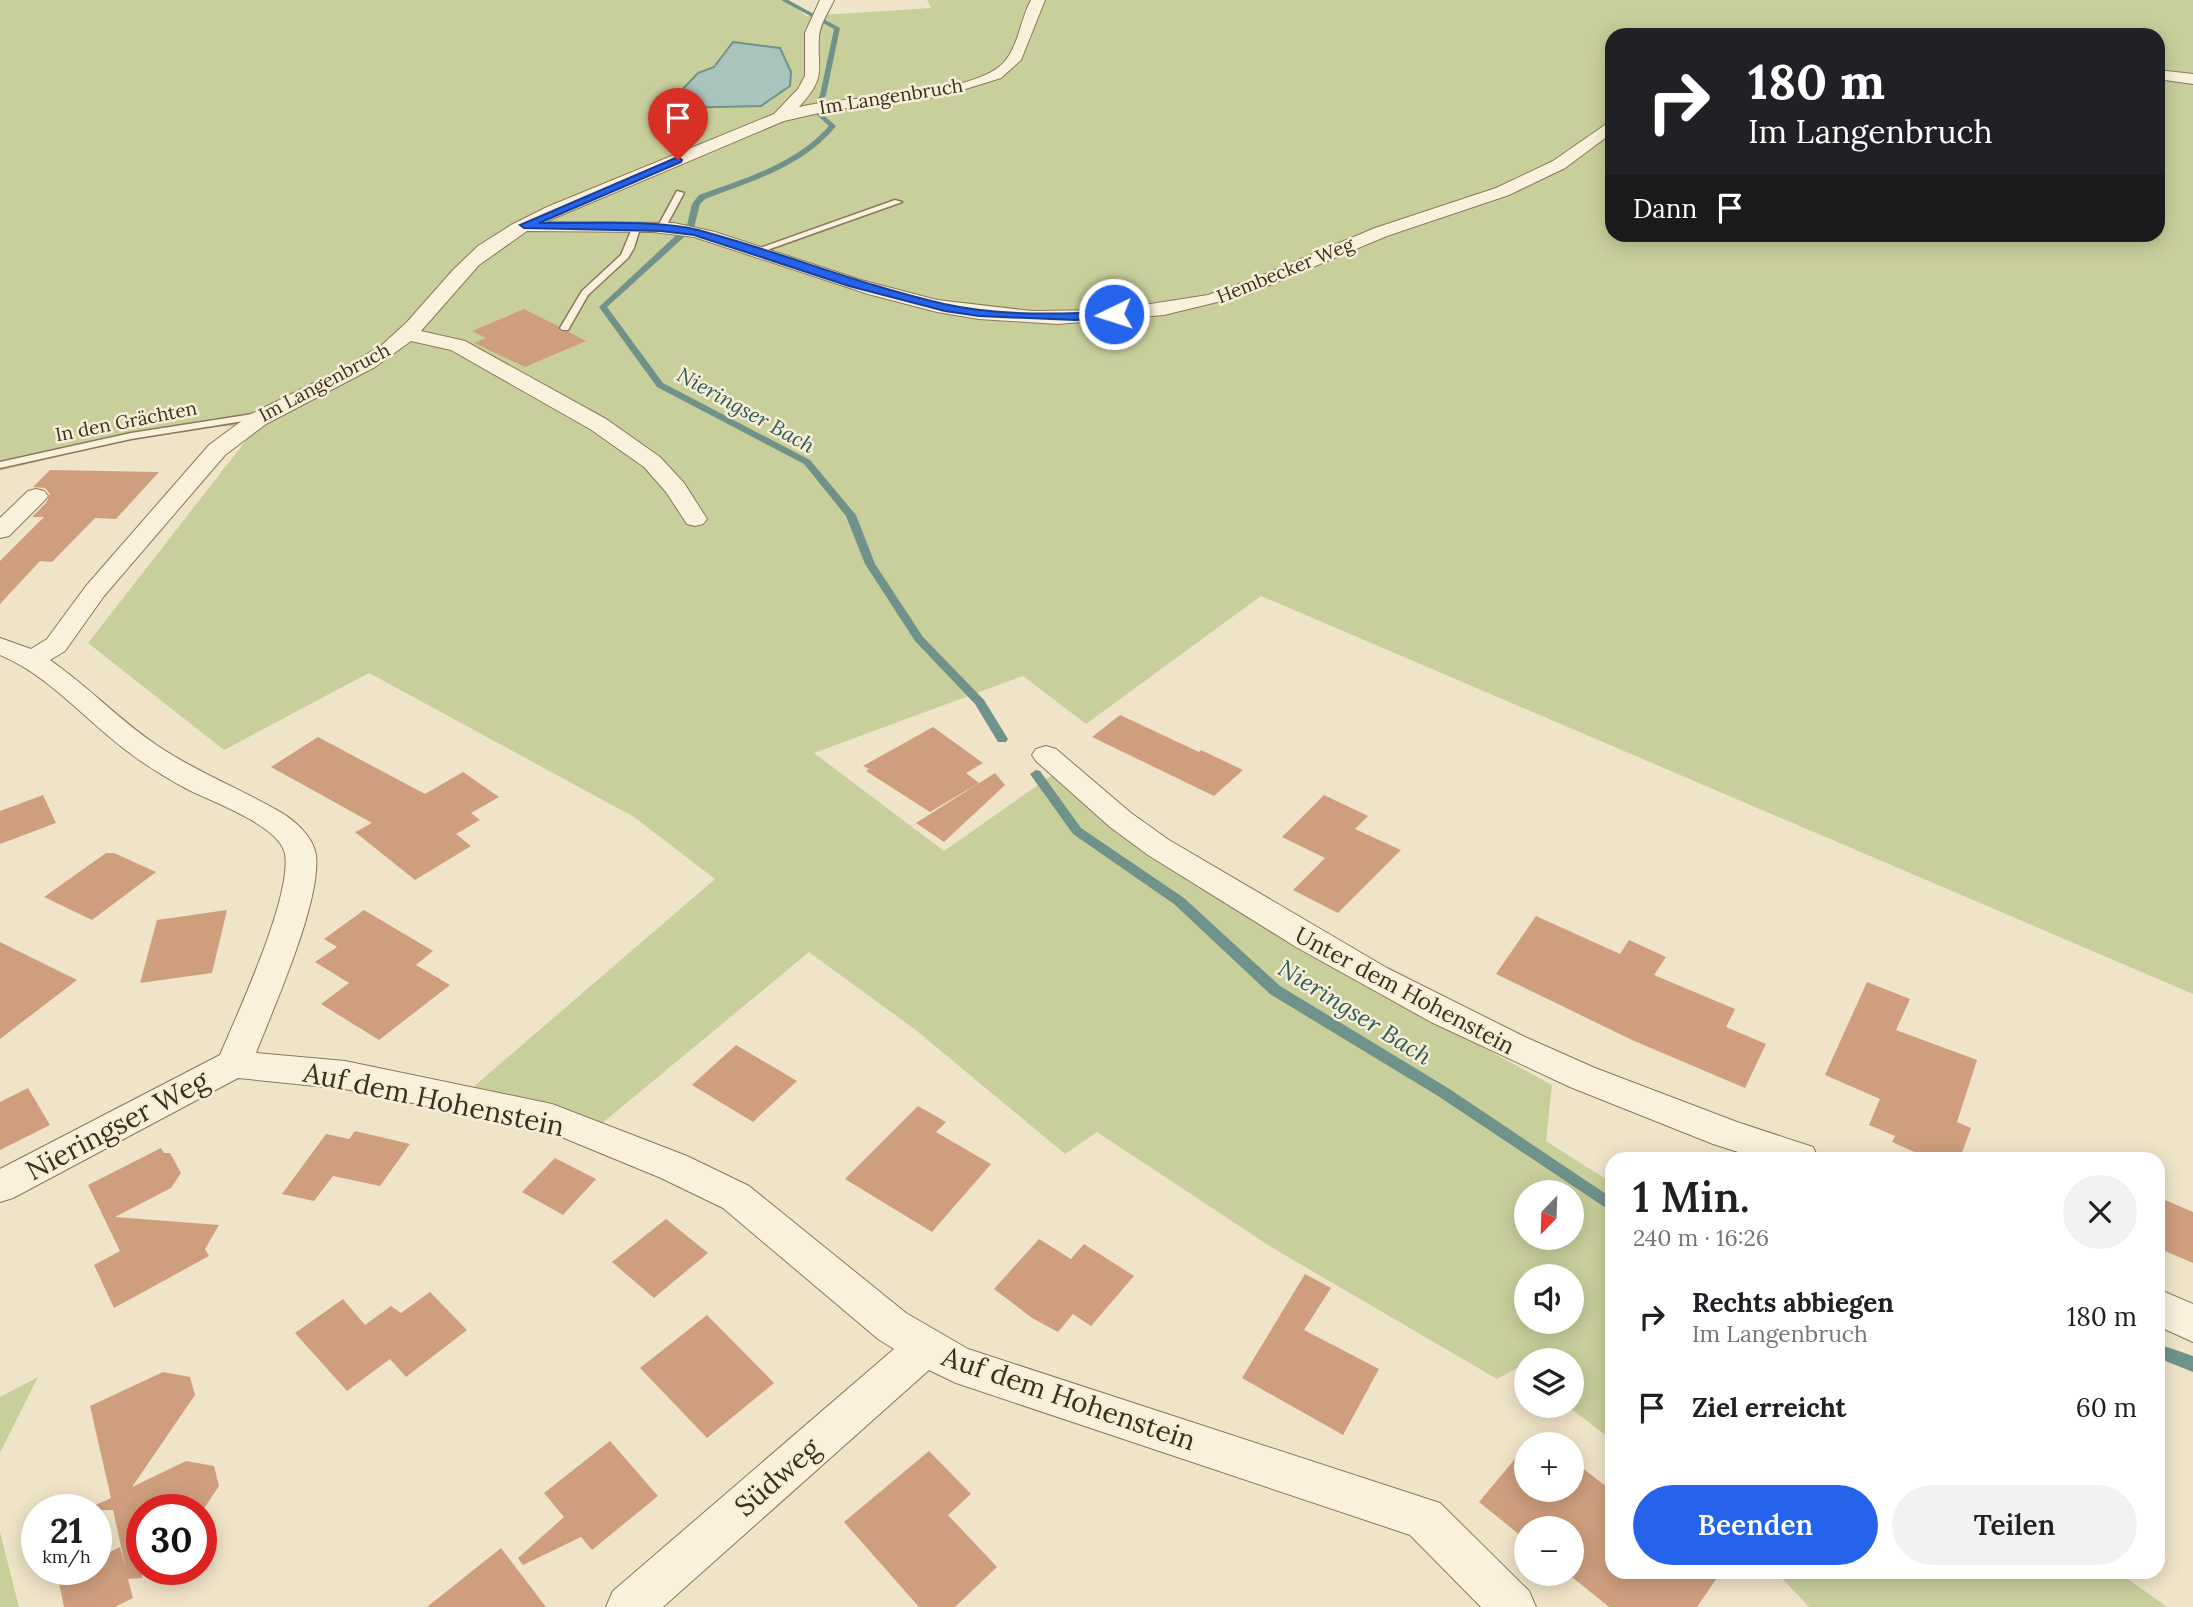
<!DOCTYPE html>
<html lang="de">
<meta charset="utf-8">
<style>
body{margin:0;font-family:Lora,serif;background:#f2f2f2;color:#202124;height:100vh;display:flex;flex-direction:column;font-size:26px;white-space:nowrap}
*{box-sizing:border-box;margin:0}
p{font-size:23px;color:#757577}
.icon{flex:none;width:38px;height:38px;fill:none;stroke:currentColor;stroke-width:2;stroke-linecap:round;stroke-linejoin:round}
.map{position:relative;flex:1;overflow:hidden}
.side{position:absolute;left:1605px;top:1152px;width:560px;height:427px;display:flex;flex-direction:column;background:#fff;border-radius:21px;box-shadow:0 4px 18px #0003}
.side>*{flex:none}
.top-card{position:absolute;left:1605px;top:28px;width:560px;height:214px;border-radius:21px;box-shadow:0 4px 18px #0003;background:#202124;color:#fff;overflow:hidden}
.needle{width:46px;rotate:203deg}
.buttons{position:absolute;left:1514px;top:1180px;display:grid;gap:14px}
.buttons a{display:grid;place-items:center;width:70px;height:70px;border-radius:50%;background:#fff;box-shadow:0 4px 18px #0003;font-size:35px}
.speed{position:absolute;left:21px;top:1494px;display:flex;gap:14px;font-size:35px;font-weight:700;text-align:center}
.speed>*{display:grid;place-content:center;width:91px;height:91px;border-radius:50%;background:#fff;box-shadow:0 4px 18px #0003;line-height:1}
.speed small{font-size:18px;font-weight:400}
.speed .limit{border:10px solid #d22;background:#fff;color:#111}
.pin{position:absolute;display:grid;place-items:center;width:60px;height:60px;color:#fff;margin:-72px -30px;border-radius:50% 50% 50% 0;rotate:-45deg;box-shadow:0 0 7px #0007}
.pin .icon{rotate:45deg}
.me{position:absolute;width:77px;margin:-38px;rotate:266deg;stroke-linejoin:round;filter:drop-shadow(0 0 5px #0008)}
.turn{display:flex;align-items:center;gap:24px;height:147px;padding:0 28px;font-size:32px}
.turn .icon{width:91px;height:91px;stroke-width:2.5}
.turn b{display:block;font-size:49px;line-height:60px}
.then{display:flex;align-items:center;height:66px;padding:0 28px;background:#0003;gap:14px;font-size:26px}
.round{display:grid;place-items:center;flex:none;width:74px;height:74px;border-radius:37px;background:#f2f2f2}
.overview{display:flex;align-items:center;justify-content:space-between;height:119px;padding:0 28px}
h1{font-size:42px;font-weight:600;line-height:52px}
.button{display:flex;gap:14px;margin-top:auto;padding:14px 28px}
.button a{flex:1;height:80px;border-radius:42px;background:#2563eb;color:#fff;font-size:28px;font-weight:600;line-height:80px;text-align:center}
.button a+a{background:#f2f2f2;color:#202124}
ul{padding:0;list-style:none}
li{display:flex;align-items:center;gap:21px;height:91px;padding:0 28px}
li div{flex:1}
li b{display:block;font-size:26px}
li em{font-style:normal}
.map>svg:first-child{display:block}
.green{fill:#c9cf9b;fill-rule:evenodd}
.water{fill:#a9c4bc;stroke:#6f938a;stroke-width:2}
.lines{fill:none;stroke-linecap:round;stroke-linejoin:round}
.stream{fill:#6f938a;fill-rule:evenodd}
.building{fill:#cf9f7d}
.lane-casing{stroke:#8d765c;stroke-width:3}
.street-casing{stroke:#8d765c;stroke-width:2}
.lane{fill:#faf1dc;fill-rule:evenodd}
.street{fill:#faf1dc;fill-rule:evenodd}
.route{fill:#2563eb;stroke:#184099;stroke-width:2}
.labels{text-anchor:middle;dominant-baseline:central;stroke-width:5;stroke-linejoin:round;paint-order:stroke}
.far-street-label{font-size:19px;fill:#3d2e20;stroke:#f7eed8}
.far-water-label{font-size:21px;font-style:italic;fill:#2f5d5a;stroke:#f7eed8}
.street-label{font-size:23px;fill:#3d2e20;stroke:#f7eed8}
.water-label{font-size:24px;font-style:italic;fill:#2f5d5a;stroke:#f7eed8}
.near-street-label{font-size:28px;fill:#3d2e20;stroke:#f7eed8}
</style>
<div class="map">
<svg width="2193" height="1607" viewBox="0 0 2193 1607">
<rect width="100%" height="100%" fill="#f0e4c8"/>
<!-- green -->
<g class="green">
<path d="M0 0H789L806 16 931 8 927 0H2193V994L1261 596 1086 724 1023 676 814 753 944 851 1052 775 1116 827 1352 976 1552 1085 1546 1141 1612 1183V1440L1566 1405H1572V1360H1526V1375L1517 1368 1497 1379 1271 1247 1097 1132 1065 1154 917 1031 809 952 600 1125 472 1088 715 879 634 817 369 673 224 750 88 643 258 425 210 427 117 442 0 471ZM1612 35H2158V234H1612ZM714 67 761 106 675 108C681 87 694 75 714 67ZM1526 1192H1572V1237H1526ZM1526 1276H1572V1321H1526Z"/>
<path d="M38 1377 0 1453V1397Z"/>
<path d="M0 1532 19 1607H0Z"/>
<path d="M1776 1572H2118L2167 1607H1809Z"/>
</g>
<!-- water -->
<path class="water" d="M733 42 780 48 791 72 790 86 761 106 675 108 679 93 698 73 714 67Z"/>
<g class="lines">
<!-- stream -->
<g class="stream">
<path d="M781 0H788L840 28 826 95 820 105 815 104 820 95 834 29Z"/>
<path d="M817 113H821L836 126C803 167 752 181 705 199L700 204 694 228 607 307 663 383 810 460 856 515 875 564 923 637 984 700 1008 739 1006 742H998L975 704 915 641 865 564 846 516 804 464 657 387 599 307 687 225 692 204 699 195C746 178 795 164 829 126L817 115Z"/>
<path d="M1036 770 1040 771 1081 828 1184 898 1280 986 1448 1088 1612 1198V1212L1438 1096 1270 994 1174 904 1073 834 1030 774Z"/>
<path d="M2158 1344 2193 1356V1372L2158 1358Z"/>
</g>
</g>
<!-- building -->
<g class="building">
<path d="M524 309 558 326 560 332H569L586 341 525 367 474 343 486 338 472 331Z"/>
<path d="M50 470 159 472 116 519 95 518 52 562 40 561 0 604V561L44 517H32L46 503 50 494 45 488 33 487Z"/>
<path d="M1120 715 1199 752 1201 750 1243 770 1214 796 1092 737Z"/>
<path d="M933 727 983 763 966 773 979 783 930 812 866 771 869 769 863 766Z"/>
<path d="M318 737 425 794 463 772 499 797 471 813 480 820 456 834 471 846 415 880 355 832 372 823 271 767Z"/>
<path d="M995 773 1005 785 944 842 916 823Z"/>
<path d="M43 795 56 823 0 844V811Z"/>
<path d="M1324 795 1368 816 1355 829 1401 850 1338 913 1293 890 1325 858 1282 837Z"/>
<path d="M106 853H114L156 872 92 920 44 897Z"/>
<path d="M227 910 212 973 140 983 157 920Z"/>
<path d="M364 910 433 951 416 965 450 985 379 1040 321 1004 349 983 315 962 337 947 324 939Z"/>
<path d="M1536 916 1620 954 1629 940 1666 957 1654 975 1735 1009 1726 1027 1766 1044 1745 1088 1632 1040 1496 974Z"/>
<path d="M0 942 77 980 0 1039Z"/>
<path d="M1867 982 1910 999 1896 1030 1977 1060 1957 1122 1971 1128 1960 1158H1928L1892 1142 1895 1136 1869 1125 1880 1099 1825 1075Z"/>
<path d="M736 1045 797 1081 753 1122 692 1085Z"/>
<path d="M28 1088 50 1125 0 1150V1102Z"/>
<path d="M918 1106 946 1122 936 1132 991 1164 932 1232 845 1179Z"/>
<path d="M355 1131 410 1144 380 1186 333 1176 314 1201 282 1194 326 1134 349 1139Z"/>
<path d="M161 1148 164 1153H170L181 1173 171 1188 115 1217 219 1225 205 1249 209 1256 114 1308 94 1265 120 1251 88 1185Z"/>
<path d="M555 1158 596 1179 563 1215 522 1192Z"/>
<path d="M2158 1197 2193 1212V1263L2158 1248Z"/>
<path d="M666 1219 708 1253 654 1298 612 1262Z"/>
<path d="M1039 1239 1071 1259 1084 1244 1134 1276 1091 1326 1073 1314 1058 1332 1032 1318 994 1289Z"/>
<path d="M1305 1274 1331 1288 1304 1330 1379 1369 1343 1435 1242 1378Z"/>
<path d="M430 1292 467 1330 406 1377 390 1359 347 1391 295 1333 343 1299 365 1325 391 1306 401 1313Z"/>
<path d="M707 1315 774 1383 707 1438 640 1368Z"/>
<path d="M163 1372 190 1377 195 1395 132 1487 186 1461 214 1466 219 1486 203 1510H142V1578L128 1579 133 1598 115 1607H64L58 1578 74 1570H96V1559L120 1547 126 1569 113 1510H84L111 1498 90 1406Z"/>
<path d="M610 1441 658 1496 592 1550 581 1537 523 1565 518 1558 564 1517 544 1493Z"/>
<path d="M1525 1447 1526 1489H1572V1460L1612 1491V1572H1721L1697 1607H1609L1567 1573H1572V1528H1526V1540L1479 1502Z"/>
<path d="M929 1451 971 1494 948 1515 997 1567 955 1607H919L844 1522Z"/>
<path d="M501 1548 546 1607H427Z"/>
</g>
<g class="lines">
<defs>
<g id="lane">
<path d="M677 191 684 193 664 230H658L657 228Z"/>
<path d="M895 200 902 202 756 254 749 252Z"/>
<path d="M633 226 640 228 634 248 628 258 588 295 568 330H562L560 328 582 291 621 255Z"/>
<path d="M259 413 264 416 263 418 131 439 0 468V462L131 433Z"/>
</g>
<g id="street">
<path d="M820 0H834C829 11 820 24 819 36 817 73 827 76 799 107 847 95 977 97 1006 60 1019 43 1021 18 1031 0H1045L1021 60 1001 78 943 96 832 110 784 121 545 222 674 223 715 232 861 280 937 300 1032 311 1112 310 1208 295 1256 278 1375 228 1496 188 1553 161 1612 120V133L1565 168 1509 195 1387 236 1246 295 1164 315 1058 324 979 319 937 312 868 294 694 237 653 232 527 231 479 265 421 331 465 341 606 419 660 457 684 483 707 519 703 524 695 526 687 524 666 492 644 467 590 429 451 350 411 341 375 367 266 424 225 455 104 596 65 651 50 660C88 686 120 721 158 746 195 771 236 787 275 809 292 818 313 835 316 855 321 903 274 1006 256 1053L345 1061 552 1104 687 1156 749 1186 906 1313 968 1349 1440 1503 1529 1591 1536 1607H1481L1410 1535 956 1383 929 1370 663 1607H606L613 1591 894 1349 878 1339 723 1208 661 1178 547 1131 345 1089 238 1078 13 1198 0 1202V1169L220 1055C238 1012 292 897 285 854 280 825 209 801 185 788 157 773 130 755 106 734 73 706 41 672 0 655V638L31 649 47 639 86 586 209 445 251 414 338 371 382 345 407 322 453 270 478 246 511 225 547 207 774 114 798 89 805 76V33Z"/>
<path d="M2158 70 2193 74V84L2158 79Z"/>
<path d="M36 489 44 491 48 496 44 501 9 536 0 538V518L28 491Z"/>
<path d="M1046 746 1056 749 1131 813 1169 840 1387 968 1525 1037 1595 1068 1737 1122 1813 1147 1818 1158H1757L1713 1144 1570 1087 1431 1022 1296 947 1148 855 1110 827 1036 761 1032 755 1036 749Z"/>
<path d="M2158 1289 2193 1304V1342L2158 1326Z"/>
</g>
</defs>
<!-- lane casing -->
<use href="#lane" class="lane-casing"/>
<!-- street casing -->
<use href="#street" class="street-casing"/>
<!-- lane -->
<use href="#lane" class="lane"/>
<!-- street -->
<use href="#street" class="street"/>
</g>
<!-- route -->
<path class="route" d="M678 157 682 160 681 162 539 223C587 224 653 219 698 230 781 252 860 285 944 304 998 316 1059 315 1114 311L1119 314 1114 318 1075 320 979 316 945 311 849 286 694 235 661 231 524 228 520 225Z"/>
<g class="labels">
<!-- far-street labels -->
<g class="far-street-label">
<text transform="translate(891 96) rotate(-9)">Im Langenbruch</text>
<text transform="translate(1285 270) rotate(-22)">Hembecker Weg</text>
<text transform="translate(324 382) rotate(-28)">Im Langenbruch</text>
<text transform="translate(126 421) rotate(-11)">In den Grächten</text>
</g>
<!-- far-water labels -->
<g class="far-water-label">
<text transform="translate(746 410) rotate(29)">Nieringser Bach</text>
</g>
<!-- street labels -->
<g class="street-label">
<text transform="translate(1405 990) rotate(28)">Unter dem Hohenstein</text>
</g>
<!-- water labels -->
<g class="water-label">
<text transform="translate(1355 1012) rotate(32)">Nieringser Bach</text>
</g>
<!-- near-street labels -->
<g class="near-street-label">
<text transform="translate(434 1099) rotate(12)">Auf dem Hohenstein</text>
<text transform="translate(117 1125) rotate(-28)">Nieringser Weg</text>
<text transform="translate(1069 1398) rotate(19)">Auf dem Hohenstein</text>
<text transform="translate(777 1477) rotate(-41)">Südweg</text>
</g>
</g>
</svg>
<div class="buttons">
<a><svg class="needle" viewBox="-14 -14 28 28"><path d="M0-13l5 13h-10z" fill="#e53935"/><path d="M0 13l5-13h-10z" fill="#757577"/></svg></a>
<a><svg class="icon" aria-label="sound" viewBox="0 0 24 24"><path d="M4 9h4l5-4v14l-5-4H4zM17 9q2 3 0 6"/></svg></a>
<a><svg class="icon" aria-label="layers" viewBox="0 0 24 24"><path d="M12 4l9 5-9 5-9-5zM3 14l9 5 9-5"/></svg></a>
<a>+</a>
<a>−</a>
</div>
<div class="speed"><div>21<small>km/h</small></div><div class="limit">30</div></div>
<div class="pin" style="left:678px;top:160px;background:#d93025"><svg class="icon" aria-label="arrive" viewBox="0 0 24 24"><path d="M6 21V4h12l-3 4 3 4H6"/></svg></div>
<svg class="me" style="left:1114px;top:314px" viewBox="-20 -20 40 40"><circle r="17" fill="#2563eb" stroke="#fff" stroke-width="3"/><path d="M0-11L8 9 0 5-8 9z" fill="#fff"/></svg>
<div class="top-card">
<div class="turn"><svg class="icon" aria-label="right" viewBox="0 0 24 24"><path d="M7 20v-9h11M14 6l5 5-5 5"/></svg><div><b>180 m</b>Im Langenbruch</div></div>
<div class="then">Dann<svg class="icon" aria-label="arrive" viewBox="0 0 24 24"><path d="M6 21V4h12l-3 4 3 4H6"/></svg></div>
</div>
<section class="side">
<div class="overview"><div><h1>1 Min.</h1><p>240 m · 16:26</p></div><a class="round"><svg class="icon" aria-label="close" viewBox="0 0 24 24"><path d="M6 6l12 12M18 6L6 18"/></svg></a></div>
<ul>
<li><svg class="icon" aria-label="right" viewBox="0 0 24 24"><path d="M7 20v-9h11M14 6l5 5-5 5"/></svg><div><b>Rechts abbiegen</b><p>Im Langenbruch</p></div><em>180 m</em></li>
<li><svg class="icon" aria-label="arrive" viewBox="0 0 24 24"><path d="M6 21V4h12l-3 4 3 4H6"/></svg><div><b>Ziel erreicht</b></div><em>60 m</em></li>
</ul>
<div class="button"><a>Beenden</a><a>Teilen</a></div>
</section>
</div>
